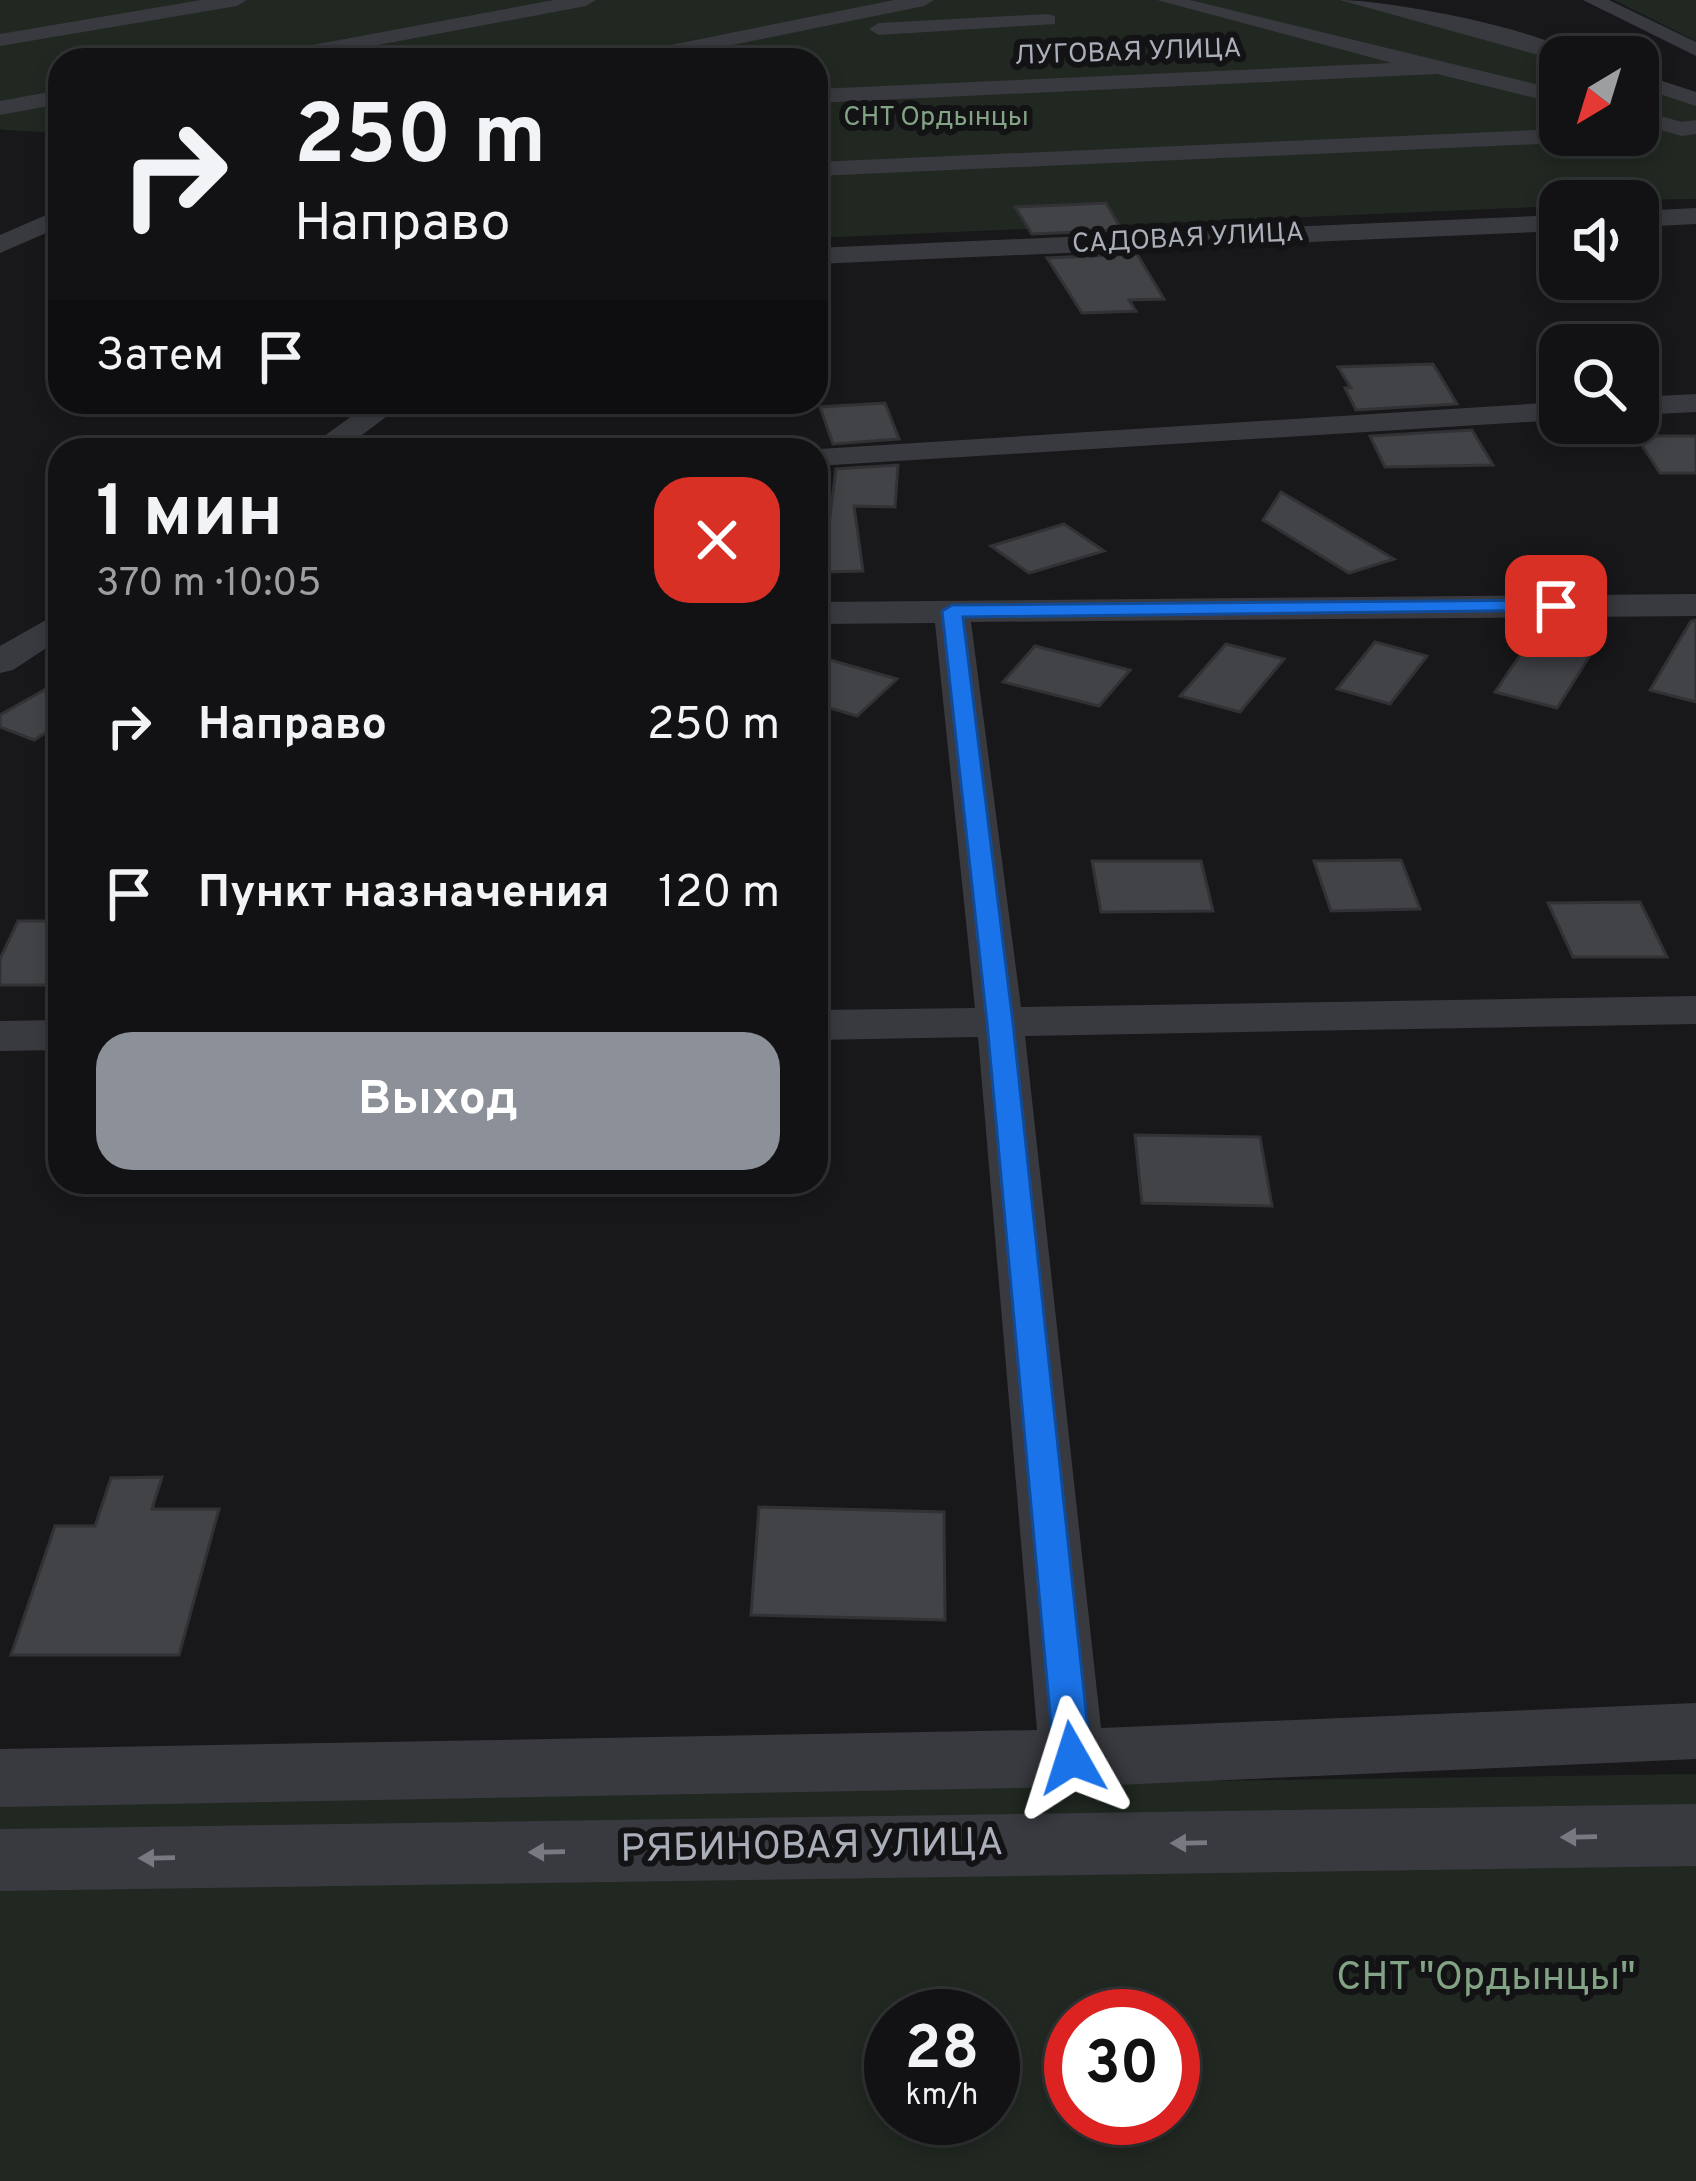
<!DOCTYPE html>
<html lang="ru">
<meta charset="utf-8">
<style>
body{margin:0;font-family:Overpass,sans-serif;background:#1b1b1d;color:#f1f3f6;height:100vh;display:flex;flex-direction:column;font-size:45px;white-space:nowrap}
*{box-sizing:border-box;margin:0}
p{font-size:39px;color:#9c9ea0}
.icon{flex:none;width:66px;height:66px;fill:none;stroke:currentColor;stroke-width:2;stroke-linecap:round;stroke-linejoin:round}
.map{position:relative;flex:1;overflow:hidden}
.panel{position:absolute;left:48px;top:438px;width:780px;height:756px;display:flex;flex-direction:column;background:#121214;border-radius:36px;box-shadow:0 6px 18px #0003,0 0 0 3px #313234}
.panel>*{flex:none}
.guide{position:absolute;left:48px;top:48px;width:780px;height:366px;border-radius:36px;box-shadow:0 6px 18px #0003,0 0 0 3px #313234;background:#121214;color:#f1f3f6;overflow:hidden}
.needle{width:78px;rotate:218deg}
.fabs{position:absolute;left:1539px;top:36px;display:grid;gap:24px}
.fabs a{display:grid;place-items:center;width:120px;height:120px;border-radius:24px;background:#121214;box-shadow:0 6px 18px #0003,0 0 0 3px #313234;font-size:60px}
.speed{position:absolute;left:864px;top:1989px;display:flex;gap:24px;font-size:60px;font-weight:700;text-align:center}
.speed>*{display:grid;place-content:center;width:156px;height:156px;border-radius:50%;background:#121214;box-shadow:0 6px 18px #0003,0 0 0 3px #313234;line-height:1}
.speed small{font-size:30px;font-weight:400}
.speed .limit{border:18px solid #d22;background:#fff;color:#111}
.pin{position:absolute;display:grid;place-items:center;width:102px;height:102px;color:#fff;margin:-51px;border-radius:24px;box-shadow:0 6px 18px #0006}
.me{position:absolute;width:132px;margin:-66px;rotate:354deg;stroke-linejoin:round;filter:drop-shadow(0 0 9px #0008)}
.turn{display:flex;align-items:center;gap:42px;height:252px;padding:0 48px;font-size:54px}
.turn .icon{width:156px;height:156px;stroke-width:2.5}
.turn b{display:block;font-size:84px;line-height:102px}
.then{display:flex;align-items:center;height:114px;padding:0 48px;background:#0003;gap:24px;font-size:45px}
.round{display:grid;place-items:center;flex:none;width:126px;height:126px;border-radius:36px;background:#1b1b1d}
.overview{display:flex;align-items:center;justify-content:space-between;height:204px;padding:0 48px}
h1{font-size:72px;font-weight:700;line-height:90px}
.cta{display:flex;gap:24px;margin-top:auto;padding:24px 48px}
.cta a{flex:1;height:138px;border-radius:36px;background:#8c9099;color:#fff;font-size:48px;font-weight:700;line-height:138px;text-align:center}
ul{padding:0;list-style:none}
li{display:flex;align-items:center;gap:36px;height:168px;padding:0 48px}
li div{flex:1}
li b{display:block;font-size:45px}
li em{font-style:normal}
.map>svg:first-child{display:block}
.green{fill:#202821;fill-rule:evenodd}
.building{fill:#424347;stroke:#323236;stroke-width:3}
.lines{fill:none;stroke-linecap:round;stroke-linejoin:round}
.minor{fill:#393a3f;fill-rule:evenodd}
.oneway{fill:#787a82}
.route{fill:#1a73e8;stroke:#114b97;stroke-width:3}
.labels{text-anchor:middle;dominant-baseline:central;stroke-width:12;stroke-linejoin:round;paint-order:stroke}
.far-street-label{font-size:27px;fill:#abafb9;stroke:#131315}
.far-park-label{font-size:27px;fill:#83a385;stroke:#131315}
.near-street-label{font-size:39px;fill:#abafb9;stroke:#131315}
.near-park-label{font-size:39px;fill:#83a385;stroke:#131315}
</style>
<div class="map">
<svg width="1696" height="2181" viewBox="0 0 1696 2181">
<rect width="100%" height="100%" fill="#18181a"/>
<!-- green -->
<g class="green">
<path d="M0 0H1343L1560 57V135H1638V79L1696 98V199L1560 201V206L816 238V60H60V133L5 130 0 129Z"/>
<path d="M1614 0H1696V41Z"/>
<path d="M1696 1774V2181H0V1798ZM891 2016H993V2118H891ZM1071 2016H1173V2118H1071Z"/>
</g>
<!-- building -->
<g class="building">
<path d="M1106 203 1122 230 1032 234 1015 207Z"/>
<path d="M1137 254 1164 299 1129 300 1136 311 1082 313 1047 258Z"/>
<path d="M1433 364 1457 404 1356 410 1345 388H1351L1338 367Z"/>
<path d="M885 403 899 439 833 444 820 407Z"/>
<path d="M1472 430 1493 465 1385 467 1370 436Z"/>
<path d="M1636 436H1696V473H1660Z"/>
<path d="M898 465 895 507 854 506 863 571 823 572 836 469Z"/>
<path d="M1281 492 1394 559 1349 573 1263 520Z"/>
<path d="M1064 524 1104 551 1029 573 991 546Z"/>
<path d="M1696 620V702L1650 690 1691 621Z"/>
<path d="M1375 642 1427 656 1390 704 1337 689Z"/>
<path d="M1529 642 1589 657 1557 708 1495 692Z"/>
<path d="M1226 644 1284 659 1240 712 1180 696Z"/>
<path d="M1035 646 1130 670 1099 706 1003 682Z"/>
<path d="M816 656 897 679 857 716 816 704Z"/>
<path d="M60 681V724L34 740 0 727V715Z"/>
<path d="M1401 860 1420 909 1331 911 1314 861Z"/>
<path d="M1092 861H1201L1213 911 1101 912Z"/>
<path d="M1640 902 1667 957H1573L1548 903Z"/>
<path d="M18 921H60V985H0V959Z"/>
<path d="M1135 1135 1260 1137 1272 1206 1142 1203Z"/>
<path d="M162 1477 152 1509H219L179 1655H11L55 1526H95L111 1478Z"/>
<path d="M759 1507 944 1512 945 1620 751 1615Z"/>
</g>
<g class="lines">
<!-- minor -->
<g class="minor">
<path d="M201 0H247L237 6 0 46V34Z"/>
<path d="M554 0H596L586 6 298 60H253L264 54Z"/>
<path d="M894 0H934L924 6 658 60H615L626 54Z"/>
<path d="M1157 0H1190L1560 90V104L1437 74 816 103V89L1392 63Z"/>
<path d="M1340 0C1387 0 1545 29 1579 57H1560V61Z"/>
<path d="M1583 0H1609L1696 42V56Z"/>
<path d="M1048 14 1055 16V24L879 35 869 29 879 23Z"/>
<path d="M1638 73 1696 92V106L1638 87Z"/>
<path d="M60 90V104L0 115V101Z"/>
<path d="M1638 110 1682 122 1696 120V134L1682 136 1638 124Z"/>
<path d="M1560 129V135H1596L1584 142 816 176V162Z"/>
<path d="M1696 208V224L1638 227V211Z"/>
<path d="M60 209V227L0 253V235Z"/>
<path d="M1560 215V231L816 264V248Z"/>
<path d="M1696 394V412L1638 415V397Z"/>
<path d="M371 402H406L342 450H305Z"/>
<path d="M1560 402V420L816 466V450H804Z"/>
<path d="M1696 594V616L971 622 1021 1007 1696 996V1024L1025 1036 1101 1728 1696 1703V1759L1072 1787 0 1807V1749L1037 1730 978 1037 816 1040V1010L975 1008 935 623 816 624V602Z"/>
<path d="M60 612V639L13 670 0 673V646Z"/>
<path d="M60 1020V1050L0 1051V1021Z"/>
<path d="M1696 1804V1866L0 1891V1829Z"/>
</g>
</g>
<!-- one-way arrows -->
<defs><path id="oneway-solid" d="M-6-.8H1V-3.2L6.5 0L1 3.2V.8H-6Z" transform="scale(3)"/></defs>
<g class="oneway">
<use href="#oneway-solid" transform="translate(1579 1837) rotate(179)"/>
<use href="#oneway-solid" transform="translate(1189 1843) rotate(179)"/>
<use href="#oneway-solid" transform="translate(547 1852) rotate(179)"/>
<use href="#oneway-solid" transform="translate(157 1858) rotate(179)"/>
</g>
<!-- route -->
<path class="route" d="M1556 600 1564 602V610L963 617 1013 1023 1091 1758 1085 1770 1072 1775 1059 1770 1054 1758 987 1023 942 611 952 605Z"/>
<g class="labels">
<!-- far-street labels -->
<g class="far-street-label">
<text transform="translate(1128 53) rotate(-2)">ЛУГОВАЯ УЛИЦА</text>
<text transform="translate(1188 239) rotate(-3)">САДОВАЯ УЛИЦА</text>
</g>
<!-- far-park labels -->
<g class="far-park-label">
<text x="936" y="118">СНТ Ордынцы</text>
</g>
<!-- near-street labels -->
<g class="near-street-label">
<text transform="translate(812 1848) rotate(-1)">РЯБИНОВАЯ УЛИЦА</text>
</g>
<!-- near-park labels -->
<g class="near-park-label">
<text x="1486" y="1979">СНТ "Ордынцы"</text>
</g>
</g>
</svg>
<div class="fabs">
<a><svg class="needle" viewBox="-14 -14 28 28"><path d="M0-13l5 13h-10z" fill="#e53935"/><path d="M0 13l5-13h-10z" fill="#9c9ea0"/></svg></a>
<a><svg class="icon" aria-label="sound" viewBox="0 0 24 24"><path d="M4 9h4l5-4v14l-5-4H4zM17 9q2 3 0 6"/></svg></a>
<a><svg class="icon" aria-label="search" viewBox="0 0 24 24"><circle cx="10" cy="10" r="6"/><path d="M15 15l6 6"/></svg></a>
</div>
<div class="speed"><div>28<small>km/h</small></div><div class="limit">30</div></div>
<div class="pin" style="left:1556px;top:606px;background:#d93025"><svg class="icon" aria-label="arrive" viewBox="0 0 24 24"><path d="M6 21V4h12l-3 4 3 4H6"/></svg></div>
<svg class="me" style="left:1072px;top:1758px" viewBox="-20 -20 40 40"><path d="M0-17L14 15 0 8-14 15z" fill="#1a73e8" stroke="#fff" stroke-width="4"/></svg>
<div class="guide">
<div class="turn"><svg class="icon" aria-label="right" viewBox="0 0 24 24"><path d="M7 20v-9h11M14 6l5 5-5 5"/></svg><div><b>250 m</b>Направо</div></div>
<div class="then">Затем<svg class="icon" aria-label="arrive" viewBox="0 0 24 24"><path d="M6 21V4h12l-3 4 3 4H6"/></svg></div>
</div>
<section class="panel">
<div class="overview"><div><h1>1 мин</h1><p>370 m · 10:05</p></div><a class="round" style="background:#d93025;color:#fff"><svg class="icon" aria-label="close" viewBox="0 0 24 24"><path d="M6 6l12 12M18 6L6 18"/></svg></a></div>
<ul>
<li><svg class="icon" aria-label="right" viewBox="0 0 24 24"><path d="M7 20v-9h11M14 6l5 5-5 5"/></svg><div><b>Направо</b></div><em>250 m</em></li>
<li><svg class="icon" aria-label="arrive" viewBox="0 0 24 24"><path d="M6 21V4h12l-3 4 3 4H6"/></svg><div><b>Пункт назначения</b></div><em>120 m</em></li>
</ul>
<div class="cta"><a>Выход</a></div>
</section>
</div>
